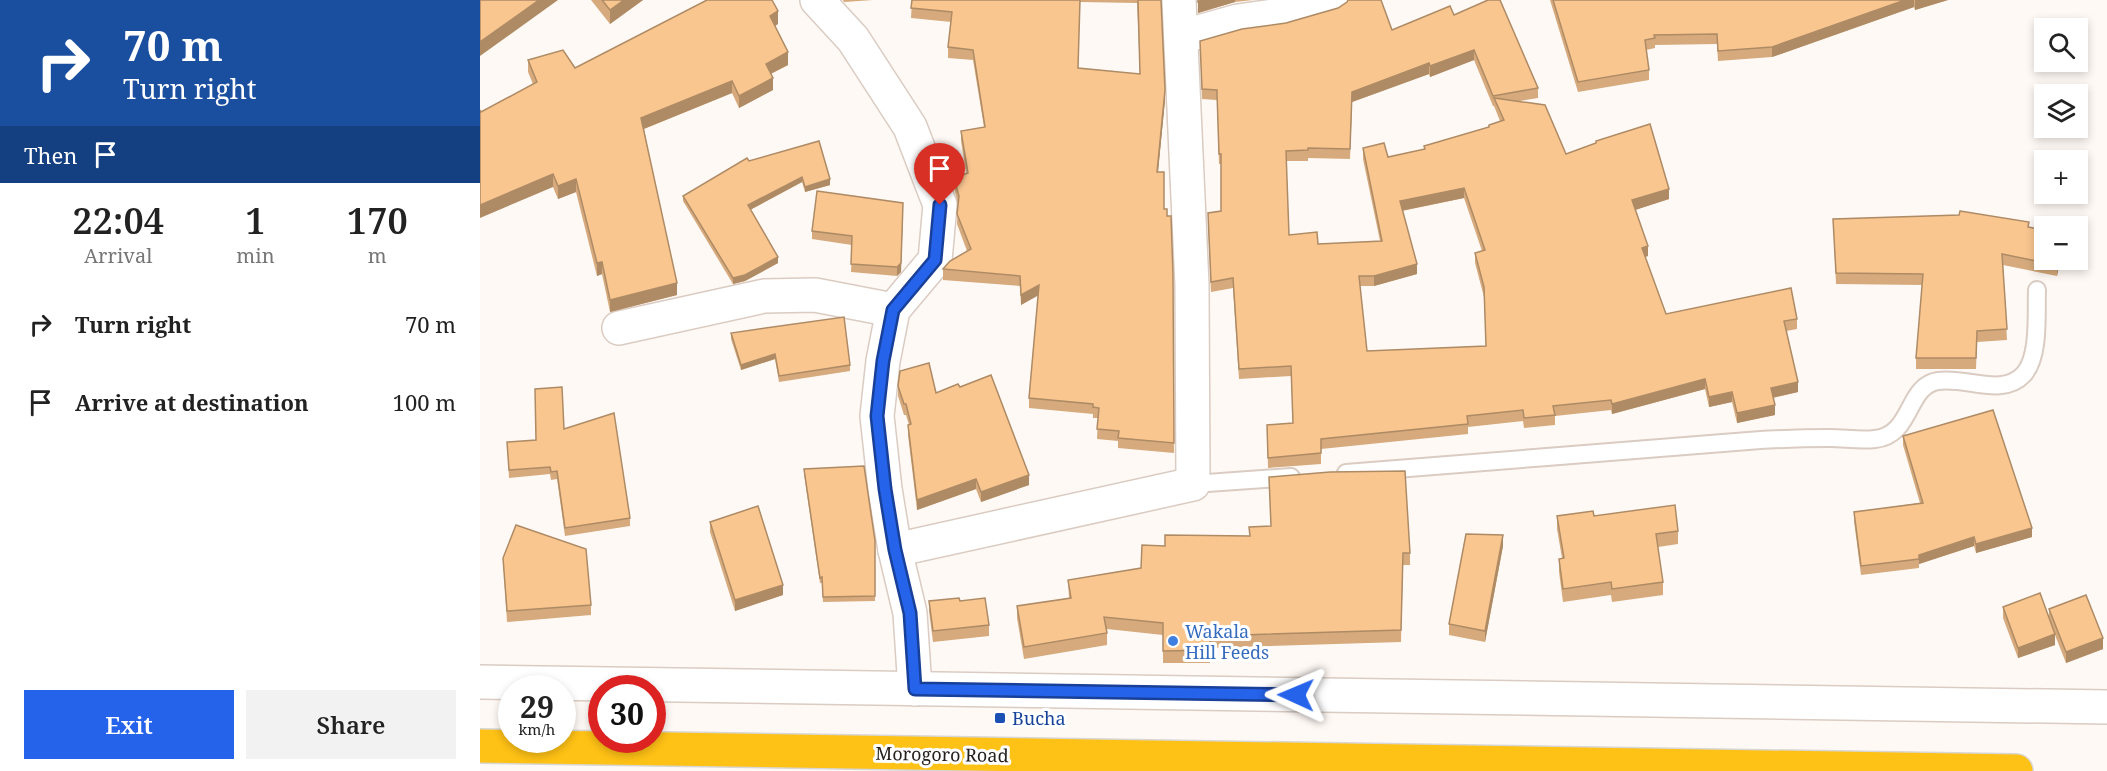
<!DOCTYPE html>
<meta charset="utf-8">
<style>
body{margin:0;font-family:"Noto Serif",serif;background:#f2f2f2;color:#222;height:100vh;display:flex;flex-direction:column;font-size:22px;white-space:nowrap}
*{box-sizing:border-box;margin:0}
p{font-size:20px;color:#767676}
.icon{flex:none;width:33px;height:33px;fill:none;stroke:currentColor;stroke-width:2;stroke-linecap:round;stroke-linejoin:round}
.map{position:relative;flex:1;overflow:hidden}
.panel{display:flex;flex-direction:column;background:#fff;width:480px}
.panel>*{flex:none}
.guide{background:#1a4fa0;color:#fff;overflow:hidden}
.controls{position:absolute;left:1554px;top:18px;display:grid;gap:12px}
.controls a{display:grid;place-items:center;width:54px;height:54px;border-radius:0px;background:#fff;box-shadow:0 3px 9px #0003;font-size:30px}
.speed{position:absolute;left:18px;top:675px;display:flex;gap:12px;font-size:30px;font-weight:700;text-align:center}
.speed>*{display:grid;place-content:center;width:78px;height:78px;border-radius:50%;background:#fff;box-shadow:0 3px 9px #0003;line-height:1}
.speed small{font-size:15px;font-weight:400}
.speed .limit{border:9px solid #d22;background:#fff;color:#111}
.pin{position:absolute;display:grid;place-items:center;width:51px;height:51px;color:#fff;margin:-62px -26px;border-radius:50% 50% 50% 0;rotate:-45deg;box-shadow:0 0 6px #0007}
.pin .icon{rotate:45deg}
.me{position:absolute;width:66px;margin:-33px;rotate:271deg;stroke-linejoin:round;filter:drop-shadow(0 0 4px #0008)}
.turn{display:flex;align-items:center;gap:21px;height:126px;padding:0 24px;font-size:27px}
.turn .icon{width:78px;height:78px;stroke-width:2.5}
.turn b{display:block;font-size:42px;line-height:51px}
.then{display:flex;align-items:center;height:57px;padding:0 24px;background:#0003;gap:12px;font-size:22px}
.eta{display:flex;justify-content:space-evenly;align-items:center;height:102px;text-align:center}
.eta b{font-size:36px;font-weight:600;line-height:42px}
.primary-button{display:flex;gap:12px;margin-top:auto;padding:12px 24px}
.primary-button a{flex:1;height:69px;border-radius:0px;background:#2563eb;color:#fff;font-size:24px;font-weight:600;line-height:69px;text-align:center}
.primary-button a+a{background:#f2f2f2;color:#222}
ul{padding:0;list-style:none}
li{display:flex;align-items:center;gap:18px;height:78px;padding:0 24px}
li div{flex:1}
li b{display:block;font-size:22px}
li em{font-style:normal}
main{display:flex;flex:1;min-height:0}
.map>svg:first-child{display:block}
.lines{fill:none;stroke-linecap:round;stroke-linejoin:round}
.lane-casing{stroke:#daccc2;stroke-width:20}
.street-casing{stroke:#daccc2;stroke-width:36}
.highway-casing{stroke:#d8d7d6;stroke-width:36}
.lane{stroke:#fff;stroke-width:16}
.street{stroke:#fff;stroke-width:33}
.highway{stroke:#fec115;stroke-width:33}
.wall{fill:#d6aa7c;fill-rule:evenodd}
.shaded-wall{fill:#ae8b65}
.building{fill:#f9c690;stroke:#ae8b65;stroke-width:1.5;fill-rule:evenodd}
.route-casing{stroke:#184099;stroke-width:15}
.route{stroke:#2563eb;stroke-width:10}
.shop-dot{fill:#3f7fe0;stroke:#fff;stroke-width:2}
.transit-dot{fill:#1a4fb4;stroke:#fff;stroke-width:2}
.labels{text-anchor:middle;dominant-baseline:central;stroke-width:6;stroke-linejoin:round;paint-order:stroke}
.shop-label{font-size:18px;fill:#366cbe;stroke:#fff;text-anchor:start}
.transit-label{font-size:18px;fill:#164399;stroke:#fff;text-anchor:start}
.street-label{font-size:18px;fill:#25201c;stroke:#fff}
</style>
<main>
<section class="panel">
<div class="guide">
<div class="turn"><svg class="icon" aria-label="right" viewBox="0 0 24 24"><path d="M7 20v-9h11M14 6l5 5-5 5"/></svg><div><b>70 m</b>Turn right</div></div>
<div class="then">Then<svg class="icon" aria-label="arrive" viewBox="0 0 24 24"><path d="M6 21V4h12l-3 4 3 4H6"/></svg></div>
</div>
<div class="eta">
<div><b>22:04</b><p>Arrival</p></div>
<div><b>1</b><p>min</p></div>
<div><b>170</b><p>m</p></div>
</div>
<ul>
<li><svg class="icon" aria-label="right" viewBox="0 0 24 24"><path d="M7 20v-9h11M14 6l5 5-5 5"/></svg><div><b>Turn right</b></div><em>70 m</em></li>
<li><svg class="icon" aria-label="arrive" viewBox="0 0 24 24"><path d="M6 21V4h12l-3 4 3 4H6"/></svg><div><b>Arrive at destination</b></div><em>100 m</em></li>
</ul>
<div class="primary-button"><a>Exit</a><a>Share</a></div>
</section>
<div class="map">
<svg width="1627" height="771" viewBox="0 0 1627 771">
<rect width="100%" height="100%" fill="#fff9f5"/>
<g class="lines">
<defs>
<g id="lane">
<path d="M866 473C1000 463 1134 451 1268 441 1295 439 1323 438 1350 438 1365 438 1380 441 1395 439 1433 435 1426 386 1458 381 1486 376 1522 398 1544 374 1560 356 1556 313 1557 290"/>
<path d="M713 484 811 477"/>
</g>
<g id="street">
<path d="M337 0 373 39 430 127 460 205 455 260 413 310 403 361 397 416 405 489 415 550 430 613 435 689"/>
<path d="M701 37 758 21 801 15 853 0"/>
<path d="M139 328 284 296 335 295 413 310"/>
<path d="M415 550 713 484 712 285 699 0"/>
<path d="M0 682 1627 707"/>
</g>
<path id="highway" d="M0 746 1536 771"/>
</defs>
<!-- lane casing -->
<use href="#lane" class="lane-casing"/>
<!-- street casing -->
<use href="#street" class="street-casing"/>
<!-- highway casing -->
<use href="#highway" class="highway-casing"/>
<!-- lane -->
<use href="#lane" class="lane"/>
<!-- street -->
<use href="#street" class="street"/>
<!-- highway -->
<use href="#highway" class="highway"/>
</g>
<!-- wall -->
<g class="wall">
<path d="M111 0H163L130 24Z"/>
<path d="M363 0H393L364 2Z"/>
<path d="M432 0H681L685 100 678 172 684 209 687 216 693 275 694 453 638 448V441L617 439 618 418H613V414L549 408V398L558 295 541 305 540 286 463 280V269L487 251 477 224 478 204 474 188V178L486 173 481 141V131L504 127 493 60 468 58V47L471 22 431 18ZM600 2 657 3 660 74 598 68Z"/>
<path d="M718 0H773L755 2 718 13Z"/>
<path d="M1070 0H1468L1435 10 1434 7 1292 57 1238 61 1237 44 1175 45V48L1166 50 1169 70V80L1098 92Z"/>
<path d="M867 2 912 30 974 15 1058 88V98L1040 101 1086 154 1189 199 1155 210 1168 256 1165 257 1186 314 1317 319V329L1306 331 1318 392 1293 398 1295 415 1257 423 1252 402 1229 407 1225 389 1132 414 1131 410 1075 416V425L1044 428 1043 421 988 427V434L841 449V464L788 468 787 425 813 423 811 376 759 379 753 288 731 292 728 223 741 211V164H739L737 100 722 99 720 41 806 23 858 8ZM994 60 1013 106H1014L1020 121 1009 125V127L944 146V149L908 157 883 148V159L900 241 838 244 809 235 806 161H828V158L870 159 872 102 949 74 950 77ZM984 198 1002 251 995 253V263L1004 297 1006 346 887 351 880 286H894L937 274 922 211Z"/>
<path d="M298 24 295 26 308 65 291 74 293 90 259 108 252 93 164 129 197 295 130 312 122 274 117 276 96 192 78 199 73 187 1 112 53 84 48 72V60L95 68Z"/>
<path d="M269 161 350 185 325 192 322 182 270 210 298 263 265 281 253 284 203 201V196Z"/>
<path d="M423 203 421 272 417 276 371 272 372 245 332 239V231Z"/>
<path d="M1353 219 1549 227 1580 260 1577 276 1523 265 1527 340 1497 342 1496 369H1436V358L1442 285 1356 284Z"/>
<path d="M251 333 370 365V371L299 382 295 359 261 370 251 339Z"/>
<path d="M418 386 456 393 480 387 549 485 501 502 496 489 437 510 428 435 429 425 426 415H424L418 396Z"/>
<path d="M84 429 150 518V526L85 536 77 479 71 480 70 474 29 478 27 442 56 440Z"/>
<path d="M1423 436 1552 537 1496 553 1494 546 1439 564V568L1381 575 1374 521V512L1440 503 1423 445Z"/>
<path d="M324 469 395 541V601L343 602 342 583H340L324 474Z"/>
<path d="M789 477 930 553V565H923L921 642 730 648V663H683V635L627 629V645L544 659 537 618V606L589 598 588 580 661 568 685 546 770 536 791 526Z"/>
<path d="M1077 516H1114L1198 531V544L1178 547 1183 582V595L1132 602 1131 595 1083 602 1079 572V559L1082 558 1077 529Z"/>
<path d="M230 522 303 595 255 611 230 532Z"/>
<path d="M1023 546 1005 642 969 635V624Z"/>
<path d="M23 558 111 605V615L27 622Z"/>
<path d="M449 601H480L509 625V636L453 642 449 611Z"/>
<path d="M1523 607 1569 618V609L1623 649 1586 663 1575 635V645L1538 658 1523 618Z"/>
</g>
<!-- shaded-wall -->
<g class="shaded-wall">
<path d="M59 0H78L0 56V42Z"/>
<path d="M144 0H163L130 24V10Z"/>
<path d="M727 0H755V2L718 13V2Z"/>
<path d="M1425 0H1434V7L1292 57V47Z"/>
<path d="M1435 0H1468L1435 10Z"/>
<path d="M298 11V24L290 29V16Z"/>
<path d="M994 50V60L950 77V66Z"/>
<path d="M308 52V65L286 76V64Z"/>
<path d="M949 63V74L872 102 870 159 872 92Z"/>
<path d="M293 78V90L259 108V96Z"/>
<path d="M252 81V93L161 130V118Z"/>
<path d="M685 90V100L677 182V172Z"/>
<path d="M73 174V187L0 218V205Z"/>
<path d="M322 177V182L268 211V205Z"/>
<path d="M96 179V192L78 199V186Z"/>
<path d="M350 179V185L325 192V187Z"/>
<path d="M984 188V198L920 211V201Z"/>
<path d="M1189 189V199L1152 211V200Z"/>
<path d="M423 211 421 272 417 276V267Z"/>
<path d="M1168 246V256L1162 258V248Z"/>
<path d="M298 257V263L265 281 253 284V278Z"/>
<path d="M1578 260H1580L1577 276V265Z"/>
<path d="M122 262V274L117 276V263Z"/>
<path d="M937 264V274L894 286V276Z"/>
<path d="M197 283V295L130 312V300Z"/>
<path d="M559 285V295L541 305V295Z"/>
<path d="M295 354V359L261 370V365Z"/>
<path d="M1225 379V389L1132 414V404Z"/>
<path d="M1318 382V392L1291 398V388Z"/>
<path d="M1252 392V402L1229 407V397Z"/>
<path d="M1295 405V415L1257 423V413Z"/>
<path d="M549 475V485L501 502V492Z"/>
<path d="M496 479V489L437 510V500Z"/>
<path d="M1552 528V537L1496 553V544Z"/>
<path d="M1023 535V546L1005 642V631Z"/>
<path d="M1494 537V546L1439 564V555Z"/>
<path d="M303 585V595L255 611V600Z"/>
<path d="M1575 634V645L1538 658V648Z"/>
<path d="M1623 638V649L1586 663V652Z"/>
</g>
<!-- building -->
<g class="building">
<path d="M0 0H59L0 42Z"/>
<path d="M122 0H144L130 10Z"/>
<path d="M227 0H292L298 11 290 16 308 52 286 64 293 78 259 96 252 81 161 118 197 283 130 300 122 262 117 263 96 179 78 186 73 174 0 205V110L1 112 57 82 48 60 83 50 95 68Z"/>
<path d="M432 0H600L598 68 660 74 658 0H681L685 90 677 172H684V209H687V216H691L693 275 694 443 638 438 639 431 617 429 619 408 613 407V404L549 398 559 285 541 295 540 276 463 269 470 261 491 249 477 214 479 196 474 178 488 173 481 131 505 127 493 50 468 47 472 12 431 8Z"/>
<path d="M718 0H727L718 2Z"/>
<path d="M868 0H901L912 30 970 6 974 15 1008 0H1020L1058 88 1013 96 994 50 950 66 949 63 872 92 870 149 828 148V150L806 151 809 235 837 232 838 244 902 241 883 148 904 143 908 157 945 149 944 146 1009 127V125L1024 120 1014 98 1065 105 1086 154 1116 143V141L1170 124 1189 189 1152 200 1168 246 1162 248 1186 314 1311 288 1317 319 1304 321 1318 382 1291 388 1295 405 1257 413 1252 392 1229 397 1225 379 1132 404 1131 400 1073 406 1075 415 1044 418 1043 410 987 416 988 424 841 439V453L788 458 787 425 813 423 811 366 759 369 753 278 731 282 728 213 741 211V154H739L737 93V90L722 89 720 41 762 29 806 23 858 8 867 2ZM984 188 1005 250 995 253 1004 287 1006 346 887 351 879 276H894L937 264 920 201Z"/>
<path d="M1073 0H1425L1292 47 1238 51 1237 34 1174 35 1175 38 1165 40 1169 70 1098 82Z"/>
<path d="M339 141 350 179 325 187 322 177 268 205 298 257 265 275 253 278 203 196 267 158 269 161Z"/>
<path d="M337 191 423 203 421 263 417 267 371 264 372 236 332 231Z"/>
<path d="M1480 211 1549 222 1548 227 1564 230V260H1578L1577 265 1522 254 1527 329 1497 331 1496 358H1436L1443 274 1356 273 1353 219 1479 215Z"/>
<path d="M364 317 370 365 299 376 295 354 261 365 251 333Z"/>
<path d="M449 363 456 393 478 384 480 387 511 375 549 475 501 492 496 479 437 500 428 425 431 424 426 404H424L418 386 420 371Z"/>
<path d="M82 387 84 429 134 413 150 518 85 528 77 471 71 472 70 467 29 470 27 442 56 440 55 389Z"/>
<path d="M1513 410 1552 528 1496 544 1494 537 1439 555V559L1381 566 1374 512 1443 503 1423 436Z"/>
<path d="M384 466 395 541V596L343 597 342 577 340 578 324 469Z"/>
<path d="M925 471 930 553H923L921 630 730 636V650L683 651V623L624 617 627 633 544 647 537 606 591 598 588 580 661 568 662 545 685 546V535L770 536 769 527 791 526 789 477 850 472Z"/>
<path d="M1195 505 1198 531 1176 534 1183 582 1132 589 1131 582 1083 589 1079 559 1084 558 1077 516 1113 511 1114 516Z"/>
<path d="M278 506 303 585 255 600 230 522Z"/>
<path d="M36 525 106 549 111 605 27 611 23 558Z"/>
<path d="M986 534 1023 535 1005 631 969 624Z"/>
<path d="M1560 593 1575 634 1538 648 1523 607Z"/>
<path d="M1606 595 1623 638 1586 652 1569 609Z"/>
<path d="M479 598 480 601 505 598 509 625 453 631 449 601Z"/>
</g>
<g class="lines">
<defs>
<path id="route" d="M460 205 455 260 413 310 403 361 397 416 405 489 415 550 430 613 435 689 816 695"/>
</defs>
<!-- route casing -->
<use href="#route" class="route-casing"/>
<!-- route -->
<use href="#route" class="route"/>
</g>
<!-- markers -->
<circle class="shop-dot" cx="693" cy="641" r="6"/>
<rect class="transit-dot" x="514" y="712" width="12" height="12" rx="3"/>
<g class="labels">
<!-- shop labels -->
<g class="shop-label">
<text x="705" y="631">Wakala<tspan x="705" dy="21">Hill Feeds</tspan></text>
</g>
<!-- transit labels -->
<g class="transit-label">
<text x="532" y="718">Bucha</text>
</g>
<!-- street labels -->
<g class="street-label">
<text transform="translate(462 754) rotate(1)">Morogoro Road</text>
</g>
</g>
</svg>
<div class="controls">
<a><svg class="icon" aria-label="search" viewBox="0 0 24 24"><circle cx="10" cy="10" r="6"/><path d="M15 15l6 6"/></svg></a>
<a><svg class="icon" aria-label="layers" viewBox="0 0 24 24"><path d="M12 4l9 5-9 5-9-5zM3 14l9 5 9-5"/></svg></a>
<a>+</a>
<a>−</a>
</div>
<div class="speed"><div>29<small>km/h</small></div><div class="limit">30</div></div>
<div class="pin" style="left:460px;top:205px;background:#d93025"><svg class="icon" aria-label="arrive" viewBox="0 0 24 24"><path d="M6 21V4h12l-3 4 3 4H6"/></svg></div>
<svg class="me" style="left:816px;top:695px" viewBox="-20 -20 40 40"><path d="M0-17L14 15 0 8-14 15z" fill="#2563eb" stroke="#fff" stroke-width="4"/></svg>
</div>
</main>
